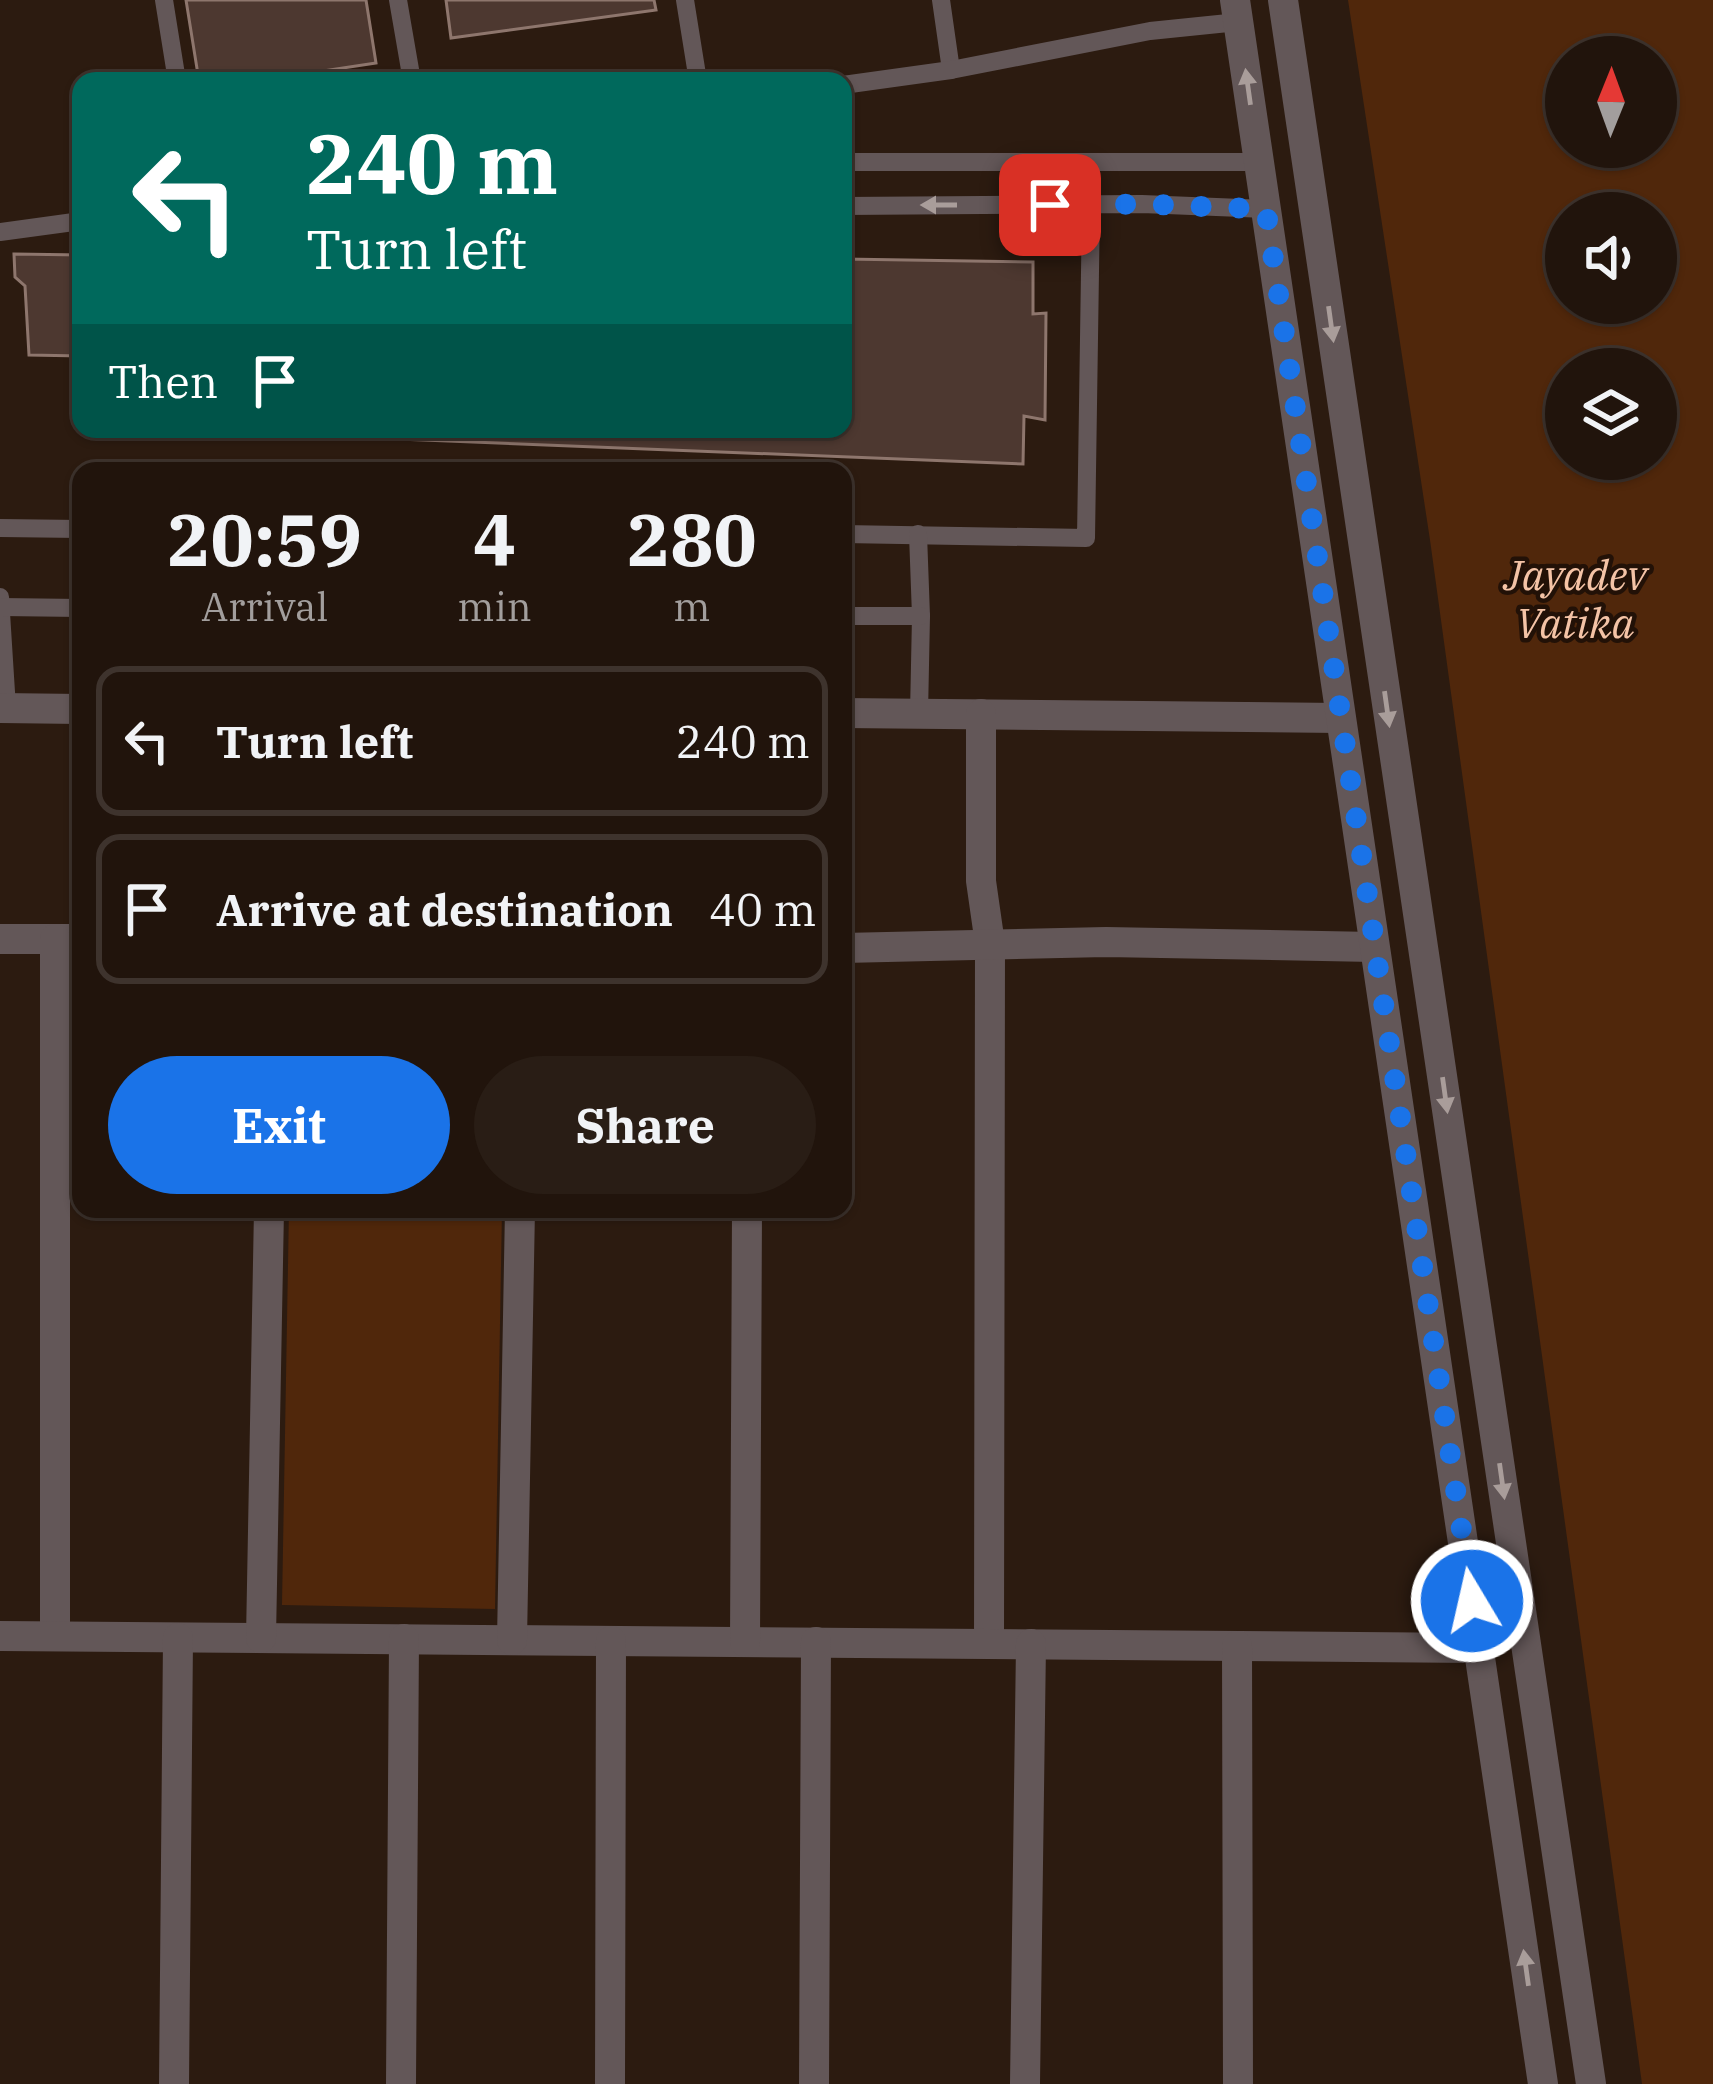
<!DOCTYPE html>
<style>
body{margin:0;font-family:"IBM Plex Serif",serif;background:#291d15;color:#f1f3f6;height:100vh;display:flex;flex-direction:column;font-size:45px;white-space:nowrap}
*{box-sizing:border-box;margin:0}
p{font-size:39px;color:#a29e9d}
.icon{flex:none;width:66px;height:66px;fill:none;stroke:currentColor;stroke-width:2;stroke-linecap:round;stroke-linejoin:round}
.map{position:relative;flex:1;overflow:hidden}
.side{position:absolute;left:72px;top:462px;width:780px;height:756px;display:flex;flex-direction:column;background:#21140c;border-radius:24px;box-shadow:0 3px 9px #0004,0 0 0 3px #3e332d}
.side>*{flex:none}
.top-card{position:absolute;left:72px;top:72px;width:780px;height:366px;border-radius:24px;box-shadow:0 3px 9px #0004,0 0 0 3px #3e332d;background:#00695c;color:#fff;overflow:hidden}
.needle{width:78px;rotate:1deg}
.buttons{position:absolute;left:1545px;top:36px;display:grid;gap:24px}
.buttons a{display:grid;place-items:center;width:132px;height:132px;border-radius:50%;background:#21140c;box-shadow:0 3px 9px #0004,0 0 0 3px #3e332d;font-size:60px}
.pin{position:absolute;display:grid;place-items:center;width:102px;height:102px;color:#fff;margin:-51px;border-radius:24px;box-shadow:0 6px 18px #0006}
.me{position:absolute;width:132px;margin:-66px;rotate:351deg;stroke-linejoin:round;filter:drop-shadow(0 0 9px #0008)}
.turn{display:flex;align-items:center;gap:42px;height:252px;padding:0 36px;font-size:54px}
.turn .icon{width:156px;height:156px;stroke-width:2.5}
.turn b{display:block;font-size:84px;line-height:102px}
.then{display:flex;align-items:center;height:114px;padding:0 36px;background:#0003;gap:24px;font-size:45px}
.eta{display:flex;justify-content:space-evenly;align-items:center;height:204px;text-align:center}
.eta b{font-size:72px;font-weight:700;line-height:84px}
.action{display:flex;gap:24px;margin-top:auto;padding:24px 36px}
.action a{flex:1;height:138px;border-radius:72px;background:#1a73e8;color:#fff;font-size:48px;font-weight:700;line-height:138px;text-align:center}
.action a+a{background:#291d15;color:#f1f3f6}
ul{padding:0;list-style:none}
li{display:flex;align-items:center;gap:36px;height:150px;margin:0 24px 18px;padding:0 12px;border:6px solid #3e332d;border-radius:24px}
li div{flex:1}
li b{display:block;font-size:45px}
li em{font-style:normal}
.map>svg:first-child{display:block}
.green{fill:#50270b;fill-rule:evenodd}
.building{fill:#4d3830;stroke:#8e766d;stroke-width:3}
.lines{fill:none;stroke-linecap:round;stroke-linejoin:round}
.service{stroke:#635758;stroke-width:18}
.minor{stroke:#635758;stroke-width:30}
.tertiary{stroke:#635758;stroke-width:30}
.oneway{fill:#a99d9a}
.route{stroke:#1a73e8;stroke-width:21;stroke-dasharray:0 37.8}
.labels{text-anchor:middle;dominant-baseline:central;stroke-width:9;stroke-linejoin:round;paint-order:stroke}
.park-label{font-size:42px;font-style:italic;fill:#f4c3a6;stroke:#221107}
</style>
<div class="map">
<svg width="1713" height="2084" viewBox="0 0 1713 2084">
<rect width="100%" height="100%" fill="#2c1b10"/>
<!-- green -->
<g class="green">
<path d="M1348 0H1713V2084H1642L1430 540ZM1566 57H1656V147H1566ZM1566 213H1656V303H1566ZM1566 369H1656V459H1566Z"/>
<path d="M289 1209H502L495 1609 282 1605Z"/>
</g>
<!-- building -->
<g class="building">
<path d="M186 0H366L376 63 257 81H199Z"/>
<path d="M446 0H654L656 10 451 38Z"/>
<path d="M14 254 81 255V356L29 355 25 286 15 277Z"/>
<path d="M843 259 1033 262V314L1046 313 1045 420 1024 416 1023 464 146 429H843Z"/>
</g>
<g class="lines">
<!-- service -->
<g class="service">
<path d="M164 0 177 81"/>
<path d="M398 0 412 81"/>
<path d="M685 0 698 81"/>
<path d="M941 0 951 70"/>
<path d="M843 85 951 70 1150 31 1238 22"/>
<path d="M843 162H1259"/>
<path d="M843 206 1142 204 1266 209"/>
<path d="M0 232 81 221"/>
<path d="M0 528 81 529"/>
<path d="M843 534 1086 538 1091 205"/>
<path d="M918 534 921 616 919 714"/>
<path d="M0 597 7 708"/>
<path d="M1 607 81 608"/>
<path d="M843 616H921"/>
</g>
<!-- minor -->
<g class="minor">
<path d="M0 708 81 709"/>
<path d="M843 713 1340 718"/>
<path d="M981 714V881L990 944 989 1643"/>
<path d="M0 939H81"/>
<path d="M55 939V1636"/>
<path d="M843 948 1106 942 1374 947"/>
<path d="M0 1636 1478 1648"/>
<path d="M261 1638 269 1209"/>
<path d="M512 1640 520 1209"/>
<path d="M745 1642 747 1209"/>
<path d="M1237 1646 1238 2084"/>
<path d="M174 2084 178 1638"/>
<path d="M401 2084 404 1639"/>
<path d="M610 2084 611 1641"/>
<path d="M814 2084 816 1642"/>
<path d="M1025 2084 1031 1644"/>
</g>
<!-- tertiary -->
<g class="tertiary">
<path d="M1235 0 1543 2084"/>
<path d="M1283 0 1591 2084"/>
</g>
</g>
<!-- one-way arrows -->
<defs><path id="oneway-solid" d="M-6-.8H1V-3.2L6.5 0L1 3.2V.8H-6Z" transform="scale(3)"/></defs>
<g class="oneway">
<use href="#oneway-solid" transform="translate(1248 87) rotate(-98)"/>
<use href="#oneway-solid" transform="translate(939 205) rotate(180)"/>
<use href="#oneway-solid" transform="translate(1331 324) rotate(82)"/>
<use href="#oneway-solid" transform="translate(1387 709) rotate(82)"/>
<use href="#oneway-solid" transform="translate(1445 1095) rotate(82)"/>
<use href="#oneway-solid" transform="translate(1502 1481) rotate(82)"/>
<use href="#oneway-solid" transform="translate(1526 1968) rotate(-98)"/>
</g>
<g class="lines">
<!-- route -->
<path class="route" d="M1050 205 1142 204 1266 209 1472 1601"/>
</g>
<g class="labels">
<!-- park labels -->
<g class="park-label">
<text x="1575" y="574">Jayadev<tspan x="1575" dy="48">Vatika</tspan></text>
</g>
</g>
</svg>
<div class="buttons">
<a><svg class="needle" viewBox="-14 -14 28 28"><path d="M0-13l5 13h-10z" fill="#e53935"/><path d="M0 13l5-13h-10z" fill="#a29e9d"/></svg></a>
<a><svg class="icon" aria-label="sound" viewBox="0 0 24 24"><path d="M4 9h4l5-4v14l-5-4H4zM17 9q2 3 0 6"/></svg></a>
<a><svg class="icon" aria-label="layers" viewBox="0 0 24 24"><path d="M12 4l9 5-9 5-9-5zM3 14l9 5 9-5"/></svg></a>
</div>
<div class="pin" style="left:1050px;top:205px;background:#d93025"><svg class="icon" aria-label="arrive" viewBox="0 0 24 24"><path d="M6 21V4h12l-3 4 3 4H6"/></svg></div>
<svg class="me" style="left:1472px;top:1601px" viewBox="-20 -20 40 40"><circle r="17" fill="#1a73e8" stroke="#fff" stroke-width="3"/><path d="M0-11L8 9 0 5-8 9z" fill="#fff"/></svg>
<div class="top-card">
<div class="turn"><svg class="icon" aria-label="left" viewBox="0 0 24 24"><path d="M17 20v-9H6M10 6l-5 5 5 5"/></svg><div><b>240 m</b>Turn left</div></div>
<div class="then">Then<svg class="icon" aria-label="arrive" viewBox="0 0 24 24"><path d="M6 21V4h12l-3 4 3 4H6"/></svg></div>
</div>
<section class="side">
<div class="eta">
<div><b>20:59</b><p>Arrival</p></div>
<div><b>4</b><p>min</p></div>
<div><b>280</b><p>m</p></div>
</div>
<ul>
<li><svg class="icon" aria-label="left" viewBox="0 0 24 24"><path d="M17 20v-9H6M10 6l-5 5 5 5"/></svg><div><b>Turn left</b></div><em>240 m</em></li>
<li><svg class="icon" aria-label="arrive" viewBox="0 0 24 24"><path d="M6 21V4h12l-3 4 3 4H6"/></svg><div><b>Arrive at destination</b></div><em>40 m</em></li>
</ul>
<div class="action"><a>Exit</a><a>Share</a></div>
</section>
</div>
